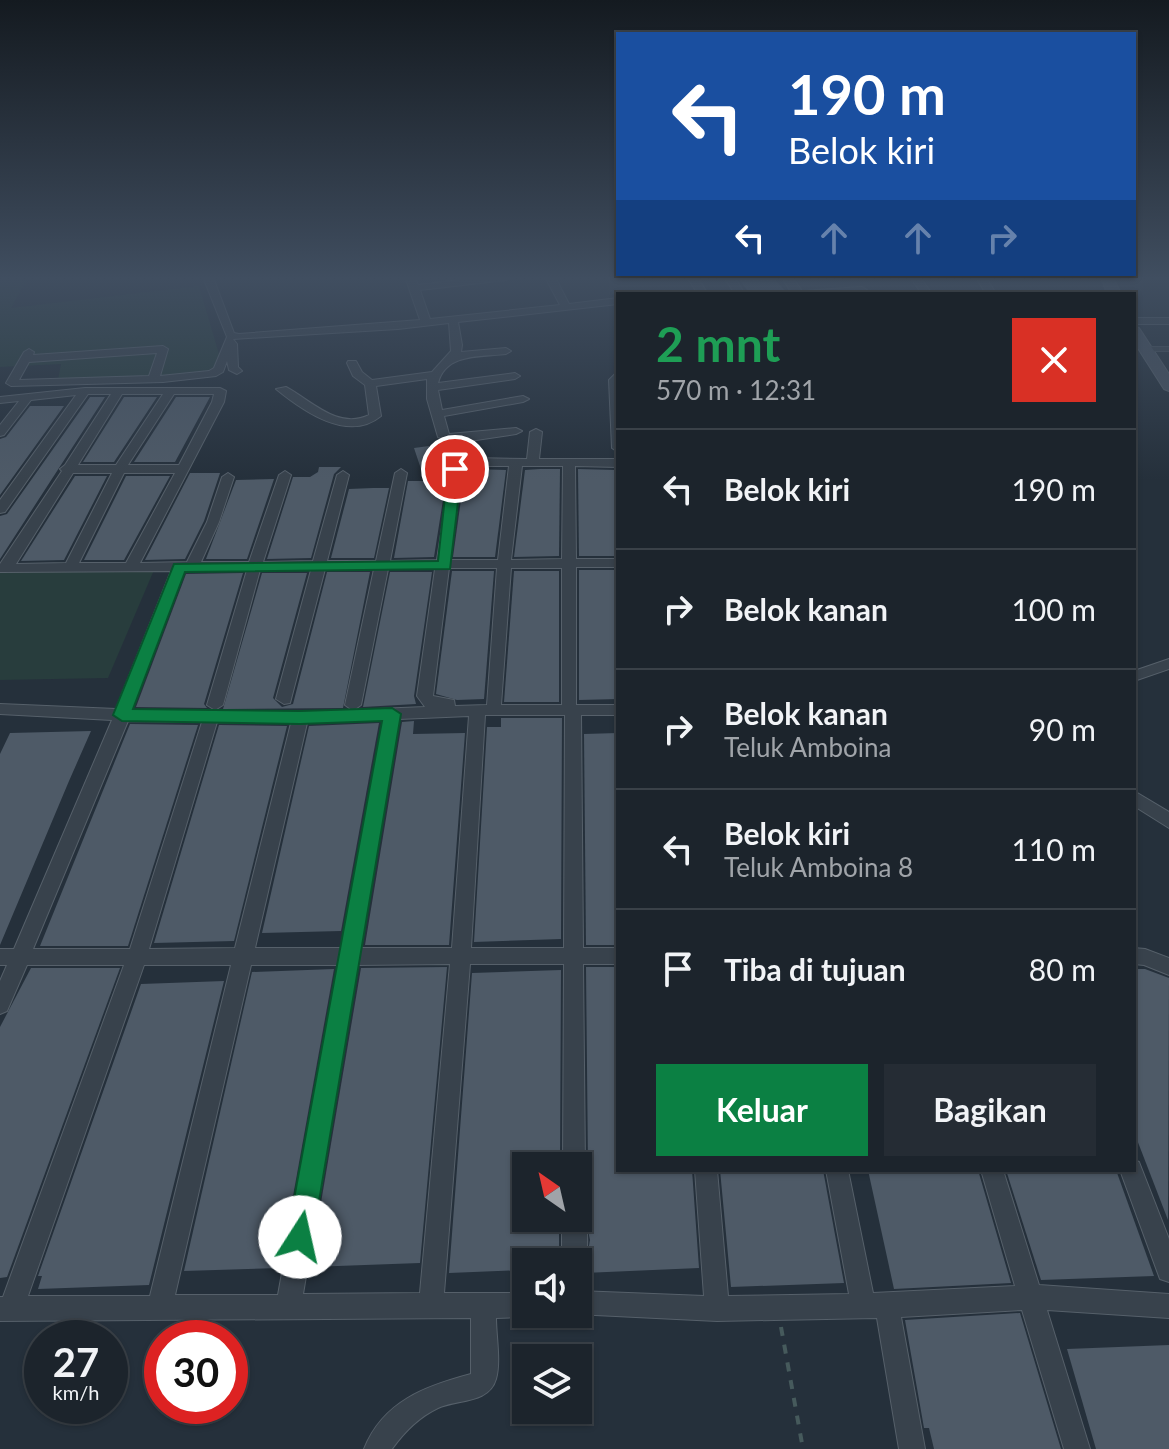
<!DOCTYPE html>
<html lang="id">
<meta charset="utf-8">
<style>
body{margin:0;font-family:Lato,sans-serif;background:#252c34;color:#f1f3f6;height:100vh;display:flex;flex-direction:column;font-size:30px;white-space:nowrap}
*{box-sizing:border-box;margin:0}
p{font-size:26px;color:#a0a4a9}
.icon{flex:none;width:44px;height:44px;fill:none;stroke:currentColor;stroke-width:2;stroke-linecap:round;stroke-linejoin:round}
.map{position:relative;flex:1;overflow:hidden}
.drawer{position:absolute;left:616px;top:292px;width:520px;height:880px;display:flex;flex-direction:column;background:#1c242c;border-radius:0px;box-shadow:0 2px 6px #0004,0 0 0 2px #3a4148}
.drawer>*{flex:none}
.hud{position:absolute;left:616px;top:32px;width:520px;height:244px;border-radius:0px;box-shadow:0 2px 6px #0004,0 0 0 2px #3a4148;background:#1a4fa0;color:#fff;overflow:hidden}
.needle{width:52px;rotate:326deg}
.tools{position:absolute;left:512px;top:1152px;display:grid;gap:16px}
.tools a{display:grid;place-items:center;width:80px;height:80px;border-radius:0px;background:#1c242c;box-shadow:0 2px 6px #0004,0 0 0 2px #3a4148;font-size:40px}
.speed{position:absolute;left:24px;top:1320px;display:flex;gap:16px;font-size:40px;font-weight:700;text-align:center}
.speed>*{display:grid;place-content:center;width:104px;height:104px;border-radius:50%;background:#1c242c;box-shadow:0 2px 6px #0004,0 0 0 2px #3a4148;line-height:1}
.speed small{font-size:20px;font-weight:400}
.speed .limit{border:12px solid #d22;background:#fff;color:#111}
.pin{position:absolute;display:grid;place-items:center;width:68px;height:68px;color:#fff;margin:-34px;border:4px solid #fff;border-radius:50%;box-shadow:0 2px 8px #0007}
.me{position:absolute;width:88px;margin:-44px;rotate:10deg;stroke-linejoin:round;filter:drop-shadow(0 0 6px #0008)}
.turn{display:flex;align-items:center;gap:28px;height:168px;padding:0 40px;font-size:36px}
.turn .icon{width:104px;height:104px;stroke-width:2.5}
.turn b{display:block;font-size:56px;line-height:68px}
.lanes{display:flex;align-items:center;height:76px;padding:0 40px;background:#0003;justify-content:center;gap:40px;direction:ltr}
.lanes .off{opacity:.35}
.round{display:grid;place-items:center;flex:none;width:84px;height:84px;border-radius:0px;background:#252c34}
.summary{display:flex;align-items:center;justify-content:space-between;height:136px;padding:0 40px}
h1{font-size:48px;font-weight:700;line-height:60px;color:#1e9e55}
.cta{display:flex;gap:16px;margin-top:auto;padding:16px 40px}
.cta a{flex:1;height:92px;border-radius:0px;background:#0b8043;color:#fff;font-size:32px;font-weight:700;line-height:92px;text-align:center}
.cta a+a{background:#252c34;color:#f1f3f6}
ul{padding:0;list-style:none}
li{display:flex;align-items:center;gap:24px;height:120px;padding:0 40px;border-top:2px solid #3a4148}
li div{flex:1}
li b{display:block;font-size:30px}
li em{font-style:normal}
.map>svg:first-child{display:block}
.green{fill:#283d3d}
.building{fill:#4e5a67}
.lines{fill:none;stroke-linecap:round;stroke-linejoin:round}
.service-casing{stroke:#56606a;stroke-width:6}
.minor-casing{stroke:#56606a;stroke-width:2}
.secondary-casing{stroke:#56606a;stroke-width:2}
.path{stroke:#465a5c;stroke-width:4;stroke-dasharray:9 9;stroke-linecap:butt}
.service{stroke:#38424c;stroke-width:5}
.minor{fill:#38424c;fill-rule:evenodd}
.secondary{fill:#47515e;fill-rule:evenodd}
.route{fill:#0b8043;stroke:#07532c;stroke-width:2}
</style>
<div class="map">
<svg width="1169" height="1449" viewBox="0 0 1169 1449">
<rect width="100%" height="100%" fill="#25303b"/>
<!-- green -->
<g class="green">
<path d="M0 277H28L11 308 199 286 224 371 57 385 61 364 0 367Z"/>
<path d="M154 570 108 678 0 680V571Z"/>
</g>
<!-- building -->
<g class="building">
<path d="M737 277H773L786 292 750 294Z"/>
<path d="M90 397H105L0 559V516L7 514Z"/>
<path d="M124 397H157L114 462H83Z"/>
<path d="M176 397H210L175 462H134Z"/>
<path d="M30 406H64L0 495V439L6 437Z"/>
<path d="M429 446 437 468H448L434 557 394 558 408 481H425L414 448Z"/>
<path d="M319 467H341L334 474 311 558 267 559 293 477H310L318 472Z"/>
<path d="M473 469 506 470 495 557H453L465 471Z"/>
<path d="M540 469H560L559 556 514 557 525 470Z"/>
<path d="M578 469 616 470 618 556H579Z"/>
<path d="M190 473H220L204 521 185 559 145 560Z"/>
<path d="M75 476H107L64 560 21 561Z"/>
<path d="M126 476H170L124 560H84Z"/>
<path d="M274 479 247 559H206L236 480Z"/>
<path d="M373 488H389L374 558H331L349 489Z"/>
<path d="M579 570H618V699L579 700Z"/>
<path d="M452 571H494L484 699 457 700 436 694Z"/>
<path d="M514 571H559V702H504Z"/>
<path d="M327 572H370L343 708 223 709 262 573H307L273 698 282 707 293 704Z"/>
<path d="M390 572H432L414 696 416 704 363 707Z"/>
<path d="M243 573 204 704 207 708 136 707 186 574Z"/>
<path d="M501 718H562L561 939 474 942 487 727H501Z"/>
<path d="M414 721 413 734 465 733 449 945H365L402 722Z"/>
<path d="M379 723 341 931 262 933 309 726Z"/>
<path d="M130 724 198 725 128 946H40Z"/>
<path d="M219 725 287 726 234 941 154 943Z"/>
<path d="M91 731 69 781 0 945V754L10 733Z"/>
<path d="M618 733V945H586L584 734Z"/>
<path d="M447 967 420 1263 310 1267 361 968Z"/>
<path d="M586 967H618V1171L692 1170 699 1268 584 1273 590 1240 583 1207 582 1177 588 1166Z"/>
<path d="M31 968H120L7 1277 0 1278V1027Z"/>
<path d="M334 969 280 1268 184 1271 252 972Z"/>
<path d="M1134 969H1145L1169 978 1168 1220 1134 1132Z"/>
<path d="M561 970 560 1165 526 1166V1218H559V1262H526V1270L449 1273 472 973Z"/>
<path d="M224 981 149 1285 38 1289 42 1276H38L141 984Z"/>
<path d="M720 1170H823L844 1283 731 1287Z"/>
<path d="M868 1170H978L1011 1283 894 1289Z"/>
<path d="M1006 1170H1116L1154 1276 1041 1280Z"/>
<path d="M1020 1313 1061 1449H934L929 1428H924L905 1320Z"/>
<path d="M1169 1345V1449H1096L1067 1349Z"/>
</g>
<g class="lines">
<defs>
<path id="service" d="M1146 349H1169"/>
<g id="minor">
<path d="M203 277H213L234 333 239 334 420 320 405 277H415L418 285 485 277H511L506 280 420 290 430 319 560 305 545 277H555L569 304 618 298V304L458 322 462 345 461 352 506 348 511 351 506 354C480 357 446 353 438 383L515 373 520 376 515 379 438 390 442 410 523 396 529 399 523 402 444 416 449 434 516 428 522 431 516 434 456 443 438 437 427 399V379L376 386 381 416C348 443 303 411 276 389L286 387C312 401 338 430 369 415L365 385 353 376 347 363 348 361H356L362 372 372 380 432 372 451 351 449 323 398 329 233 339 237 344 238 367 242 371 237 374 229 370 227 361 223 372 216 376 163 382 11 386 6 383 24 352 29 349 34 352 33 355 163 346 168 349 160 376 209 371 214 368 227 337ZM157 353 149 376 19 380 29 362Z"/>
<path d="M687 277H697L708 294H698Z"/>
<path d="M724 277H734L745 294H735Z"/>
<path d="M782 277H792L802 291 862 287 867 290C848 300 814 294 792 294Z"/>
<path d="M910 277H920L932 294H922Z"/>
<path d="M976 277H986L996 294H986Z"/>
<rect x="1134" y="318" width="35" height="6"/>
<path d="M618 371V452L612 448 609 380Z"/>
<path d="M85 388H220L226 391 224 402 140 563 187 562 207 522 222 477 228 473 234 477 219 522 201 562H249L279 475 285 471 291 475 263 562 313 561 337 475 343 471 349 475 327 561H376L395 473 401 469 407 473 390 561 437 560 452 464 472 458 527 459 530 432 536 429 542 432 539 459H618V467L575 466 576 559H618V567H576V705H618V715H581L583 948H618V964H583L585 1166 582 1174 578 1175V1166H563L564 964H470L444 1293H526V1314H534L526 1317 496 1318C496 1336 501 1362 496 1379 489 1404 457 1399 438 1408 419 1417 404 1432 392 1449H364C383 1401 426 1386 471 1374V1318L0 1321V1297H3L124 965H27L7 1011 0 1014V981L7 965H0V949H14L112 720 0 714V704L116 709 171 571 0 572V564L62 471 60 469 65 465 111 394H88L5 512 0 513V500L76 395 31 400 4 435 0 436V425L19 401 0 403V397ZM122 394H163L116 465H78ZM174 394H214L212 402 179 465H128ZM473 466H509L498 560H450L462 469ZM522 466H563L562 559 511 560ZM73 473H112L66 563 16 564ZM124 473H175L126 563H79ZM449 568H497L487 705 455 706 454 700 433 696ZM511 568H562V705H501ZM325 569H374L345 705 352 710 300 713 132 710 184 571 247 570 207 705 215 710 223 705 260 570H311L276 699 284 704 290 703ZM388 569H435L417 696 425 707 354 710 361 705ZM485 715H565L564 948H471ZM469 716 452 948H361L399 719ZM383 720 341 948H255L307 723ZM128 721 202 722 130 949H33ZM217 722 291 723 235 948 149 949ZM450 964 420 1293 303 1294 358 965ZM144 965H231L150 1296H28ZM251 965H338L278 1295H175Z"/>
<path d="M1169 659V669L1134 681V671Z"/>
<path d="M1134 791 1169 812V828L1134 806Z"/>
<path d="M1134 948 1145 949 1169 958V975L1144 965 1134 964Z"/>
<path d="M1134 1160 1139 1162 1169 1239V1282L1160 1279 1120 1170H1134Z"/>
<path d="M695 1170H717L728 1296 849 1294 826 1170H848L873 1293 1015 1286 981 1170H1003L1039 1285 1169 1294V1318L1047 1310 1090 1449H1064L1022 1310 901 1317 925 1449H899L877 1318 717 1321 575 1314H578V1291L704 1296Z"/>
<path d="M578 1208 582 1210C589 1226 589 1255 582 1270L578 1272V1262H562V1218H578Z"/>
</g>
<g id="secondary">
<path d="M1101 277H1113L1121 294H1107Z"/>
<path d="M1134 327 1139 328 1169 374V391L1164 389 1134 342Z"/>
</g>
</defs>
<!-- service casing -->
<use href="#service" class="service-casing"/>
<!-- minor casing -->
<use href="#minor" class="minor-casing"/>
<!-- secondary casing -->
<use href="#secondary" class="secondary-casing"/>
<!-- path -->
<path class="path" d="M781 1327 803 1449"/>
<!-- service -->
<use href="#service" class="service"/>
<!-- minor -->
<use href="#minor" class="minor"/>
<!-- secondary -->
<use href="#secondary" class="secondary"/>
</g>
<!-- sky -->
<linearGradient id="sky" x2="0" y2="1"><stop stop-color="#141a20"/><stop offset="0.58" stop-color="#404e60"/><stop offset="1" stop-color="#404e60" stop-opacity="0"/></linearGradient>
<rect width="1169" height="480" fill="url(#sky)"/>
<!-- route -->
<path class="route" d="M455 465 462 469 450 569 185 572 133 709 300 711 392 708 401 714 313 1237 310 1247 300 1251 290 1247 287 1237 382 721 300 724 122 721 113 715 174 564 438 561 448 469Z"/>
</svg>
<div class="tools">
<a><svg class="needle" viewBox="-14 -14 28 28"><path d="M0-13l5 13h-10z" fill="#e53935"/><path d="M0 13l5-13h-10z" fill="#a0a4a9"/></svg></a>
<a><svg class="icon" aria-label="sound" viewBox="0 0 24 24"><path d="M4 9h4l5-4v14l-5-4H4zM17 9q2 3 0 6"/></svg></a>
<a><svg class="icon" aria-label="layers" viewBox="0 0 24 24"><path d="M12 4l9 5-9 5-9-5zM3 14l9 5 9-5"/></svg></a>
</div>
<div class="speed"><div>27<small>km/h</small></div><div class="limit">30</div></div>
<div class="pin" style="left:455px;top:469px;background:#d93025"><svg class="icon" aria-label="arrive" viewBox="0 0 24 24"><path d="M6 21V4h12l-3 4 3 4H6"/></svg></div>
<svg class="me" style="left:300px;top:1237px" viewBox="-20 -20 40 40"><circle r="19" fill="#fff"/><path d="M0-13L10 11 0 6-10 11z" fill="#0b8043"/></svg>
<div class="hud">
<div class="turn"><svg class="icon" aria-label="left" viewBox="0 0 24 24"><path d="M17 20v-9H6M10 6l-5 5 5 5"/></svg><div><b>190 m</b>Belok kiri</div></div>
<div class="lanes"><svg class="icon" aria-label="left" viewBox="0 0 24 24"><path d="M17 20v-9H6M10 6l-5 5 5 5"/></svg><svg class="icon off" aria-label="ahead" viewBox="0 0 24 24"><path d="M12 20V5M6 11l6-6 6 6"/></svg><svg class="icon off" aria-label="ahead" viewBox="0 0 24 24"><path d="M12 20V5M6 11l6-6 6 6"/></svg><svg class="icon off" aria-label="right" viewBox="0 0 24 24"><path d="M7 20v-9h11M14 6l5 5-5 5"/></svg></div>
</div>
<section class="drawer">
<div class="summary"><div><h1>2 mnt</h1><p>570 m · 12:31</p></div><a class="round" style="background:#d93025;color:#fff"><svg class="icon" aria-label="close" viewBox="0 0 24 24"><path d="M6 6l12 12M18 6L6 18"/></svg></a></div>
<ul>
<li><svg class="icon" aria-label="left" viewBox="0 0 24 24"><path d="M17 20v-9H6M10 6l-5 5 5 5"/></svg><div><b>Belok kiri</b></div><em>190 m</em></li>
<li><svg class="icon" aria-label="right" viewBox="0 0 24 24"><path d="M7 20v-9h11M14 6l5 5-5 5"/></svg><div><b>Belok kanan</b></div><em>100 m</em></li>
<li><svg class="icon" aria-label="right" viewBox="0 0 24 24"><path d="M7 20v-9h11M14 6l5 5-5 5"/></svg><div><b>Belok kanan</b><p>Teluk Amboina</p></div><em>90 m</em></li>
<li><svg class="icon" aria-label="left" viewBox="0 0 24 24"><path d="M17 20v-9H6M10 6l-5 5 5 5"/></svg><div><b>Belok kiri</b><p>Teluk Amboina 8</p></div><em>110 m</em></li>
<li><svg class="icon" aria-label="arrive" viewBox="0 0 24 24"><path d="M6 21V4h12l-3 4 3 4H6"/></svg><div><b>Tiba di tujuan</b></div><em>80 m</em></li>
</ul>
<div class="cta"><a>Keluar</a><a>Bagikan</a></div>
</section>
</div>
